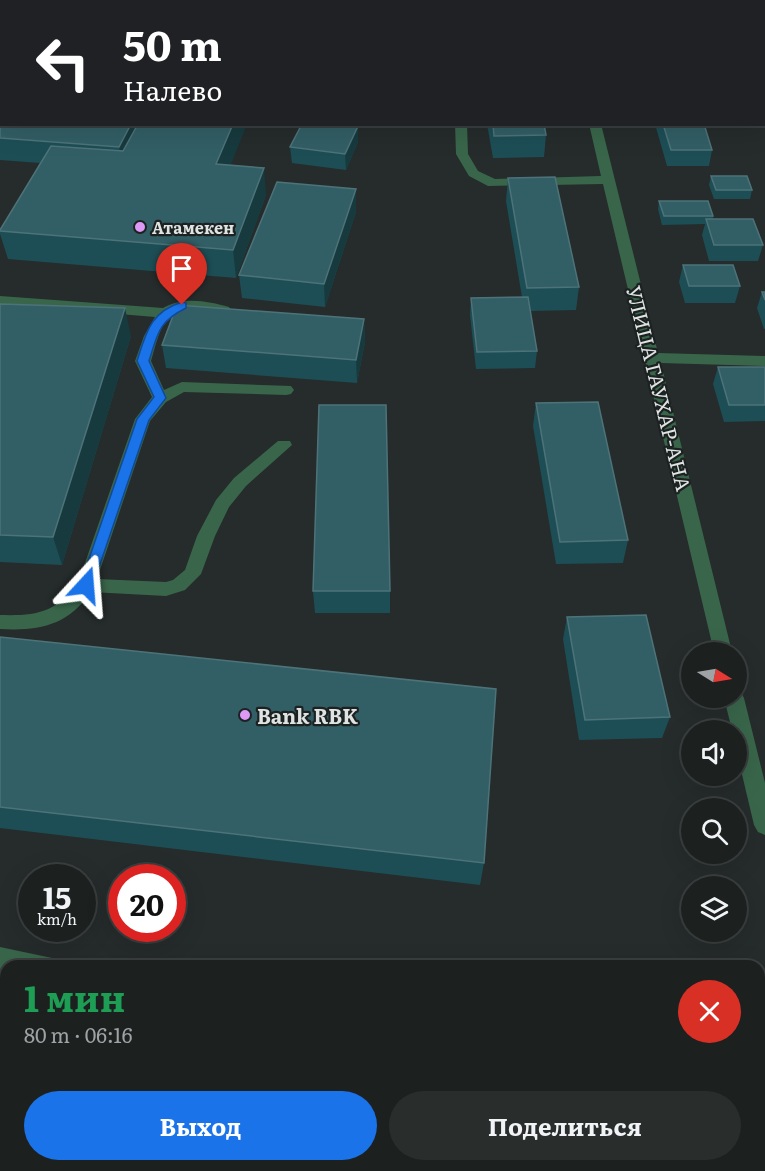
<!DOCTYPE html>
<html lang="ru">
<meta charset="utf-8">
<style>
body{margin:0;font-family:Literata,serif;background:#292e2d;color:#f1f3f6;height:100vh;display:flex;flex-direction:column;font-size:22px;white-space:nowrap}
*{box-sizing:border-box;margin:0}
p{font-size:20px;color:#a0a3a5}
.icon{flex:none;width:33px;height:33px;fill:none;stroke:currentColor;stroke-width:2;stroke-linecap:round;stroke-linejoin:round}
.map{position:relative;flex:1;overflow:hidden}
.drawer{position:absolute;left:0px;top:960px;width:765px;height:212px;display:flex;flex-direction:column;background:#1c2120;border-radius:18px 18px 0 0;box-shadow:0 6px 24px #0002,0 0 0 2px #3a3e3e}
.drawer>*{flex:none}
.guide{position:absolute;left:0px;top:0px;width:765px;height:126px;box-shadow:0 6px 24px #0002,0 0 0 2px #3a3e3e;background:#202124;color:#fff;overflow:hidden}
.needle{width:39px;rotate:101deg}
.controls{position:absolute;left:681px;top:642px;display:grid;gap:12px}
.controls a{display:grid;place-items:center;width:66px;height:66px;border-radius:50%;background:#1c2120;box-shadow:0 6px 24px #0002,0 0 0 2px #3a3e3e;font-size:30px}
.speed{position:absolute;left:18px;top:864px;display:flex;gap:12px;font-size:30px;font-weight:700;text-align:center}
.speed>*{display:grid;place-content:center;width:78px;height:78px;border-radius:50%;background:#1c2120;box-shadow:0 6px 24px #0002,0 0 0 2px #3a3e3e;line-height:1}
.speed small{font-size:15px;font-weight:400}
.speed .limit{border:9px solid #d22;background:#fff;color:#111}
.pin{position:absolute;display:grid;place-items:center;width:51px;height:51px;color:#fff;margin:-62px -26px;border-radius:50% 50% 50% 0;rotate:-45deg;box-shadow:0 0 6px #0007}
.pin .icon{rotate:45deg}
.me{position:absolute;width:66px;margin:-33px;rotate:19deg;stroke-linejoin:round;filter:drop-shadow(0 0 4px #0008)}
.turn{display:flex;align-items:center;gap:21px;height:126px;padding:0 24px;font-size:27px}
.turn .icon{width:78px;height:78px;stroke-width:2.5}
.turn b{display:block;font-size:42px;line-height:51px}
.round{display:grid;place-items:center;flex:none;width:63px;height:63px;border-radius:32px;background:#292e2d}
.summary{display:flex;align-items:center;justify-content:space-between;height:102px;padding:0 24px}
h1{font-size:36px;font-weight:700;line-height:45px;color:#1e9e55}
.primary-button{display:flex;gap:12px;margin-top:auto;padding:12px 24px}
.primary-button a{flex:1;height:69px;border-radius:36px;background:#1a73e8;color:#fff;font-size:24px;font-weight:700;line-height:69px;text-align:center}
.primary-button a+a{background:#292e2d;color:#f1f3f6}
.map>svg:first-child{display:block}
.built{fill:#293835}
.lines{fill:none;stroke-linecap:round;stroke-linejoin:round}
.minor{fill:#39664b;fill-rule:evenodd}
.wall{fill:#1d4e56}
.shaded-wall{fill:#173a3e}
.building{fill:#325e65;stroke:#4d7379;stroke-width:1.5}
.route{fill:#1a73e8;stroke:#114b97;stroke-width:1.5}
.poi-dot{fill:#dd99f3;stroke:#1c2221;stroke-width:2}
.labels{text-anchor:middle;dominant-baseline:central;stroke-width:4.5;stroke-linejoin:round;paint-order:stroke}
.far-poi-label{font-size:16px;font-weight:bold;fill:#dfe4e3;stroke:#1c2221;text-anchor:start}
.street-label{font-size:20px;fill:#dfe4e3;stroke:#1c2221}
.poi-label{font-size:20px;font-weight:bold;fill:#dfe4e3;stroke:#1c2221;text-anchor:start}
</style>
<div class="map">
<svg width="765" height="1171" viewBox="0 0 765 1171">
<rect width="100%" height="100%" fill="#252c2b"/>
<!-- built -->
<path class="built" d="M0 1041 6 1042V1166H421L420 1171H0Z"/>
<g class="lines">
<!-- minor -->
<g class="minor">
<path d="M0 0H6L7 2H2L0 5Z"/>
<path d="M107 0H117L106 2Z"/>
<path d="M574 0H584L573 2Z"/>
<path d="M0 35H2L0 42Z"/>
<path d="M455 124H467L468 154 478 171 495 179 601 176 589 124H601L658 353 765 356V366L661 363 732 652H714L603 184 488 186 469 176 456 154Z"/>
<path d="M0 296 163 308C183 296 208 301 229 307L231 310C219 324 186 296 166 321 158 332 155 348 151 361L164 390 182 382 291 386 294 390 291 394 286 395 184 392 166 402 150 421 97 579 166 582 173 580 185 570 197 536 216 500 234 478 278 441H290L292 445 246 486 229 507 215 536 201 574 185 590 166 596 91 592C67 626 39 631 0 629V615C36 616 56 613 78 583L135 419 152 397 135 361 144 336 155 317 0 304Z"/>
<path d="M736 691 741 692 744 698 765 783V835L758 832 754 825 736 749V730H732L724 698H736Z"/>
<path d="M0 947 52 958 55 966H6V970L0 969Z"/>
<path d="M759 1110 765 1111V1137L759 1134Z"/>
</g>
</g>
<!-- wall -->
<g class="wall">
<path d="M448 0H542V2H469Z"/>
<path d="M607 0H731L730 2H607Z"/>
<rect x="764" y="42" width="1" height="45"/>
<path d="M0 96 231 165 266 195 236 278 8 259 0 234V230L40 163 0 160Z"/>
<path d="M299 124H352L358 142 346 170 292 163 290 147 299 130Z"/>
<path d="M487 124H544L546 135 544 157 493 158Z"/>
<path d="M655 124H704L712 150 709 166H667Z"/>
<path d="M711 176 752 190 750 199H714L709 185Z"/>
<path d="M508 178 579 287 576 310 530 311 537 351 535 368 476 369 470 315 471 298 522 297 506 201Z"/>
<path d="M659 201 713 216V219L763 245 758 261H709L702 235 705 224 662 225 658 209Z"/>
<path d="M356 212 325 307 242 298 239 275Z"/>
<path d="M683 265 740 286 735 303H685L679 282Z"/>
<path d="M762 292H765V329H764L757 308Z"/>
<path d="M0 304 131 336 62 565 0 562Z"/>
<path d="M364 319 365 342 357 383 166 368 162 345Z"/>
<path d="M718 367H765V421L724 422 713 384Z"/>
<path d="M536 403 628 540 623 563 556 564 533 426Z"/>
<path d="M313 591H390V613H315Z"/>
<path d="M567 617 670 717 662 738 579 740 563 639Z"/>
<path d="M0 637 484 863 480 885 0 828Z"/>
</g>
<!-- shaded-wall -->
<g class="shaded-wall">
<path d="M131 124H145L124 170 119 147Z"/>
<path d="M233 124H247L220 192 216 164Z"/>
<path d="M358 126V142L346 170 345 154Z"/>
<path d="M264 168 266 195 236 278 233 250Z"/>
<path d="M356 189V212L325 307 324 284Z"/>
<path d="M125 308 131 336 62 565 53 537Z"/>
<path d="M364 319 365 342 357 383 356 360Z"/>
</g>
<!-- building -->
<g class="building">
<path d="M665 0H689V2H688Z"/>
<rect x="764" y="42" width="1" height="30"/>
<path d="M0 96H2V124H131L119 147 0 138Z"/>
<path d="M138 124H233L216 164 264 168 233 250 0 231V230L51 146 123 151Z"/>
<path d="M302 124H344L358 126 345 154 290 147Z"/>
<path d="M493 124H544L546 135 494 136Z"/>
<path d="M663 124H704L712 150H671Z"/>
<path d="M711 176H747L752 190H716Z"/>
<path d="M555 177 579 287 527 288 508 178Z"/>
<path d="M277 182 356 189 324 284 239 275Z"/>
<path d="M659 201H708L713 216H664Z"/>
<path d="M706 219H753L763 245H714Z"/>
<path d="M683 265H733L740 286H689Z"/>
<path d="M762 292H765V300Z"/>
<path d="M528 297 537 351 477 352 471 298Z"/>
<path d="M0 304 125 308 53 537 0 535Z"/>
<path d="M177 305 364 319 356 360 162 345Z"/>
<path d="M718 367H765V405H729Z"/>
<path d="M598 402 628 540 560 542 536 403Z"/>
<path d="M319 405H386L390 591H313Z"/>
<path d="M646 615 670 717 585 720 567 617Z"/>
<path d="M0 637 496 689 484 863 0 807Z"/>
</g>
<!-- route -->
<path class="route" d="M182 302 186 303V308C158 322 158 333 149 361L166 398 149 420 93 585 91 589H82L80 585 137 419 154 397 137 361C146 333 150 312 182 302Z"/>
<!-- markers -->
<g class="poi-dot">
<circle cx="140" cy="227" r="6"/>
<circle cx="245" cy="715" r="6"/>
</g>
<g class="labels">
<!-- far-poi labels -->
<g class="far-poi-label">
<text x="152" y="227">Атамекен</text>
</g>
<!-- street labels -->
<g class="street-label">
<text transform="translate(660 388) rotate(76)">УЛИЦА ГАУХАР-АНА</text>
</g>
<!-- poi labels -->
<g class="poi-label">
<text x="257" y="715">Bank RBK</text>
</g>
</g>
</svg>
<div class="controls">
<a><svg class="needle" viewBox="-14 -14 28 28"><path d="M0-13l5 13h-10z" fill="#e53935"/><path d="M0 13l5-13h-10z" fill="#a0a3a5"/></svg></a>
<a><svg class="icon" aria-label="sound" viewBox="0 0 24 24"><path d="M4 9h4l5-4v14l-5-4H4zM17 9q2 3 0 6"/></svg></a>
<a><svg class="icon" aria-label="search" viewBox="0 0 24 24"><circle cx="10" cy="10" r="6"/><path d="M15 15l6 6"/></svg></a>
<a><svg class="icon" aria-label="layers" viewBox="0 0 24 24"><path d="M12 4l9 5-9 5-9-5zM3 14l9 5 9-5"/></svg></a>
</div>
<div class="speed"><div>15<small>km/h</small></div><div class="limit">20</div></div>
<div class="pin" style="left:182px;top:305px;background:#d93025"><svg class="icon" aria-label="arrive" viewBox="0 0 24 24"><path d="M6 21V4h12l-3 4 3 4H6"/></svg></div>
<svg class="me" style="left:86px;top:585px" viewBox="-20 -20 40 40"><path d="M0-17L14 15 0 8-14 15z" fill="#1a73e8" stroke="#fff" stroke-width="4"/></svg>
<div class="guide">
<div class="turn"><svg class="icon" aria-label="left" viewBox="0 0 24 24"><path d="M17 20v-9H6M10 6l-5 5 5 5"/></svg><div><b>50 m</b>Налево</div></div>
</div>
<section class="drawer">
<div class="summary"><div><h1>1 мин</h1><p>80 m · 06:16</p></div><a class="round" style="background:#d93025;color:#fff"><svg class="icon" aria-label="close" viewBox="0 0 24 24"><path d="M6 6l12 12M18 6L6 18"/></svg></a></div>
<div class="primary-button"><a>Выход</a><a>Поделиться</a></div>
</section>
</div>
